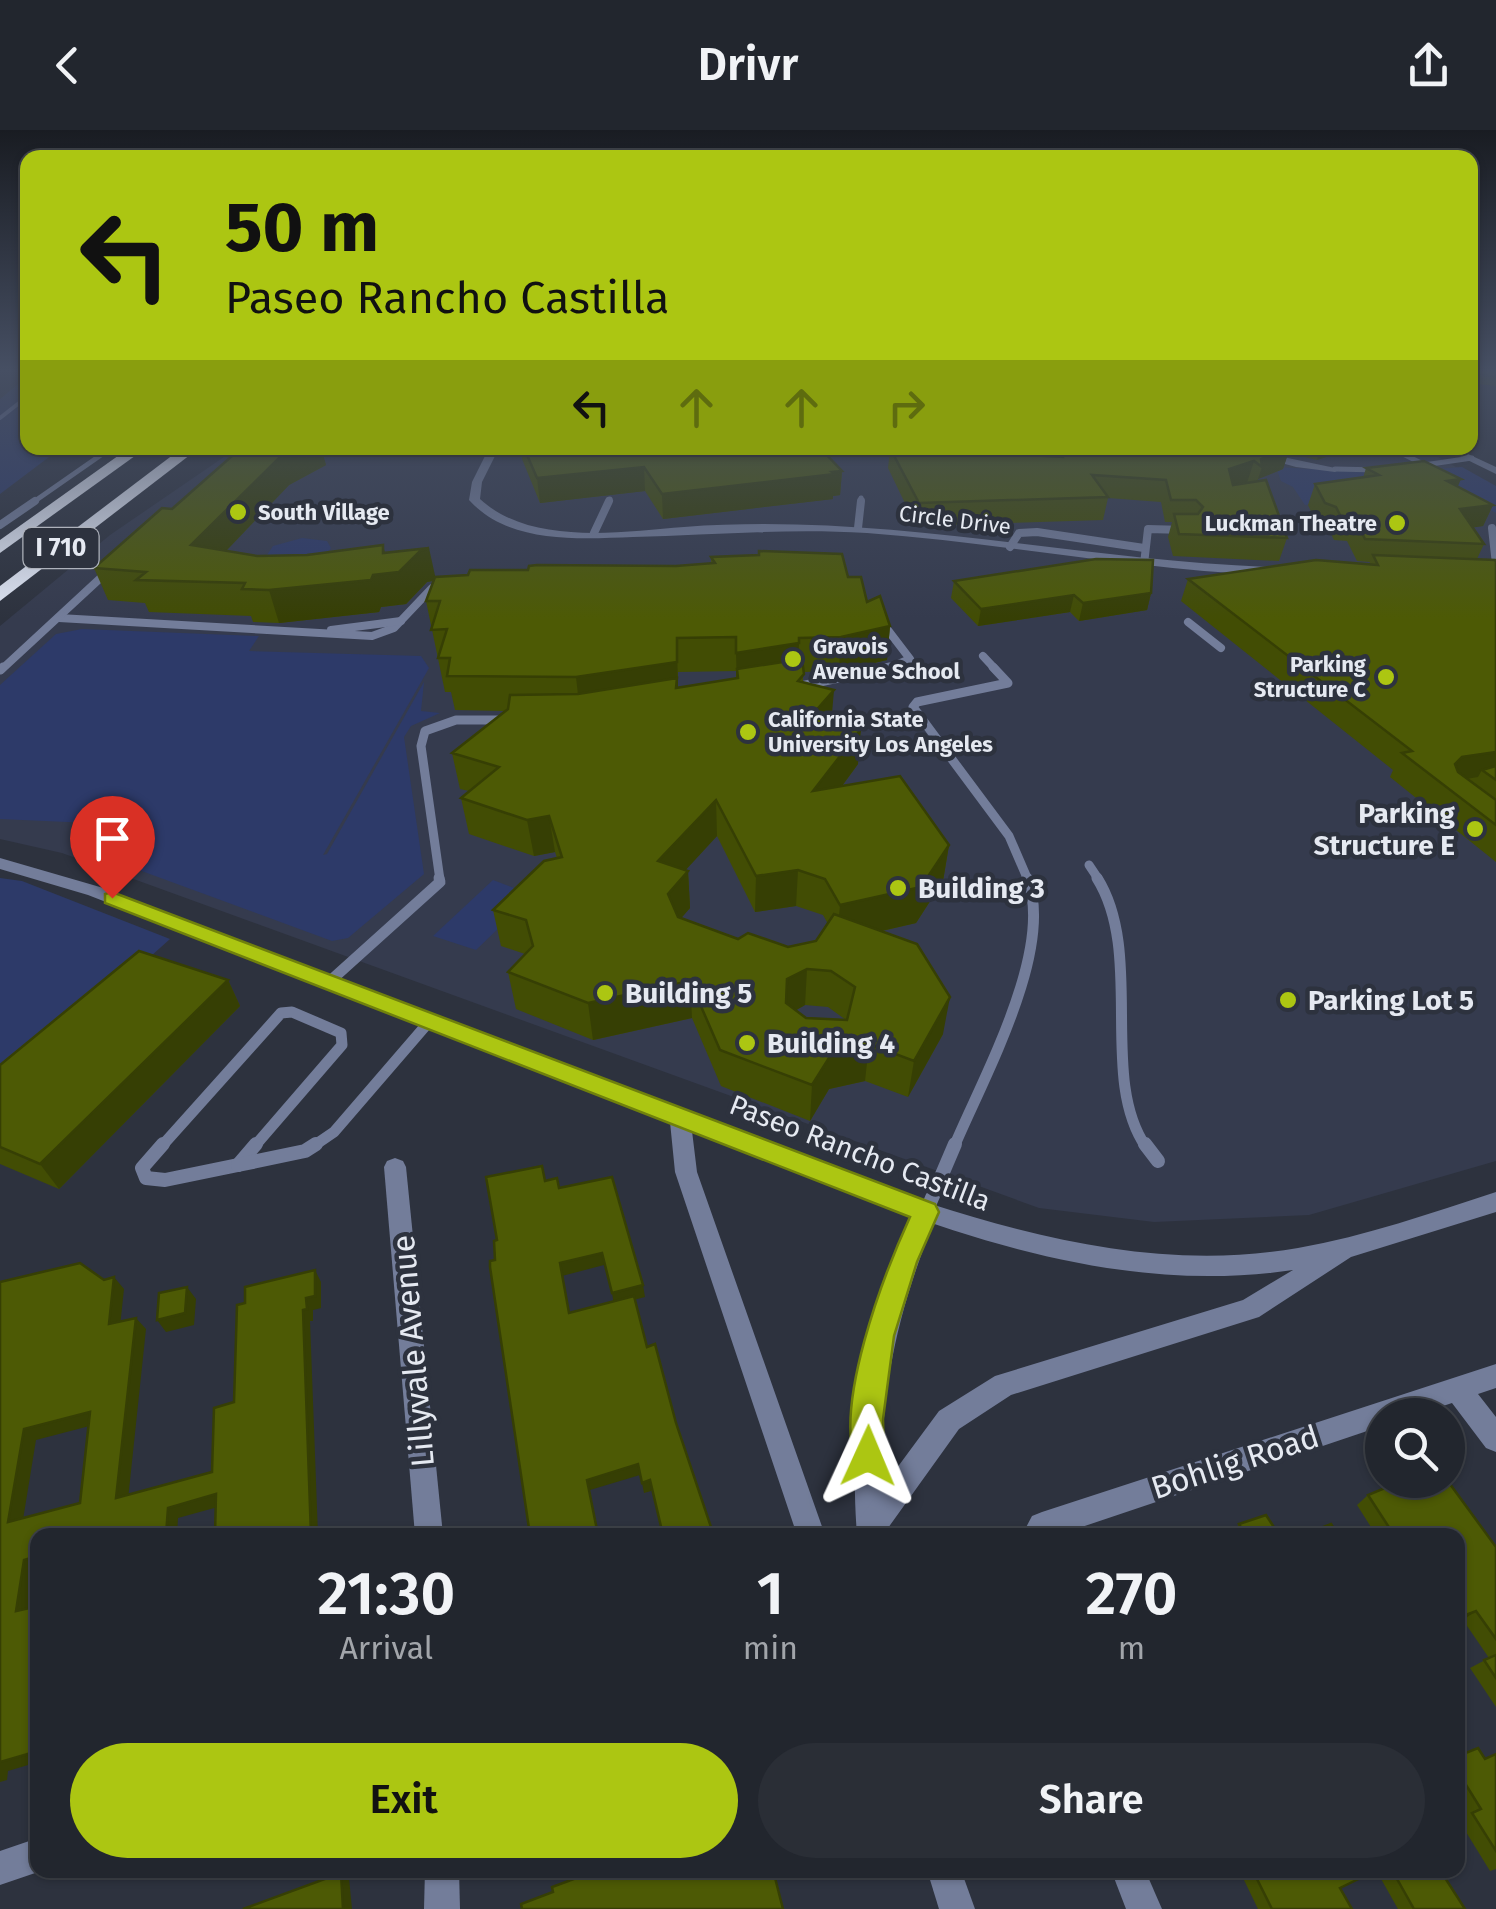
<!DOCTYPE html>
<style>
body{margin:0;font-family:"Fira Sans",sans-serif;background:#2a2e36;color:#f1f3f6;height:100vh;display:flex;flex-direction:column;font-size:38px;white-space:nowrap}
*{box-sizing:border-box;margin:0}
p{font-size:32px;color:#a2a5aa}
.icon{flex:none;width:55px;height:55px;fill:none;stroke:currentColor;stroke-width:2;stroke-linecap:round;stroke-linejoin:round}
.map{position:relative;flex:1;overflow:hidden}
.drawer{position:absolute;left:30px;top:1398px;width:1435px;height:350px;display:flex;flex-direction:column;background:#22262e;border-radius:20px;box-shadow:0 2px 8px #0004,0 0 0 2px #3f434a}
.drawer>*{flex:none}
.top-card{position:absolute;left:20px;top:20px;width:1458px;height:305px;border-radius:20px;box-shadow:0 2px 8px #0004,0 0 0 2px #3f434a;background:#acc612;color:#111;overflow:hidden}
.fabs{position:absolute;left:1365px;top:1268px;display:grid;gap:20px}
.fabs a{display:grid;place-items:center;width:100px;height:100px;border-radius:50%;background:#22262e;box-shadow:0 2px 8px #0004,0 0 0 2px #3f434a;font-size:50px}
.pin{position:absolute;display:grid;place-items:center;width:85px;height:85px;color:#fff;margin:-102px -42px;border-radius:50% 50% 50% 0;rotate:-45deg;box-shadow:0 0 10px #0007}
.pin .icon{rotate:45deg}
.me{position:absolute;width:110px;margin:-55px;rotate:1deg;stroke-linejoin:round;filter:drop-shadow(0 0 8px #0008)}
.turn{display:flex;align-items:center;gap:35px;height:210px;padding:0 40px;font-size:45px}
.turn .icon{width:130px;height:130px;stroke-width:2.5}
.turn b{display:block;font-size:70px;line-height:85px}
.lanes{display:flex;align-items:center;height:95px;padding:0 40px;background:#0003;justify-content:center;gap:50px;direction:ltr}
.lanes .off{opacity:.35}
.eta{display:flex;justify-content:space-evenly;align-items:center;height:170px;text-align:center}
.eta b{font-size:60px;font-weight:600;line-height:70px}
.action{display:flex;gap:20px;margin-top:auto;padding:20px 40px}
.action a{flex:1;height:115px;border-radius:60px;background:#acc612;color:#111;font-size:40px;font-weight:600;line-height:115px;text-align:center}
.action a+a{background:#2a2e36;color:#f1f3f6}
header{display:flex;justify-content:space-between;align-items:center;height:130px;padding:0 40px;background:#22262e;font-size:45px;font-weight:600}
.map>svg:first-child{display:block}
.built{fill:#353b4e}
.green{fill:#2d3a69}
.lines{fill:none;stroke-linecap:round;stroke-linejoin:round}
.stream{stroke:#6f7ca9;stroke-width:4}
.service-far4{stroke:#737d9a;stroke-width:5}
.service-far3{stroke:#737d9a;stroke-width:8}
.service-far2{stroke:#737d9a;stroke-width:9}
.service-far1{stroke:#737d9a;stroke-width:11}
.service{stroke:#737d9a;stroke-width:14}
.pedestrian{fill:#737d9a;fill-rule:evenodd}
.minor{fill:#737d9a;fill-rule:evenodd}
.tertiary{fill:#737d9a;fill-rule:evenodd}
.motorway{fill:#e2e8f6;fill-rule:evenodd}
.wall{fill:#424d04;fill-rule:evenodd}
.shaded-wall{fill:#363f04}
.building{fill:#4d5a05;stroke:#363f04;stroke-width:2.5;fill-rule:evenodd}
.route{fill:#acc612;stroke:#70810c;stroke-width:2.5}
.poi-dot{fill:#acc612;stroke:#2d323e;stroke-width:4}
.labels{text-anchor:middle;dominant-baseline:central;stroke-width:9;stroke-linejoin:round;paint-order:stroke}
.far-poi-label{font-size:22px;font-weight:bold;fill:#e5e9f1;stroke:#2d323e;text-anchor:start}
.far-street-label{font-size:22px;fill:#e5e9f1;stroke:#2d323e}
.shield{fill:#2d323e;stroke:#aeb2bb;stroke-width:2.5}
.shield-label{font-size:25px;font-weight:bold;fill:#e5e9f1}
.poi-label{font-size:28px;font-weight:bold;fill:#e5e9f1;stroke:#2d323e;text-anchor:start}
.street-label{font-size:28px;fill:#e5e9f1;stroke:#2d323e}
.near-street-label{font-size:32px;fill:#e5e9f1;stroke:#2d323e}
</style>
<header><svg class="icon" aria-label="back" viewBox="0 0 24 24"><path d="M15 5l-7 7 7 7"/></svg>Drivr<svg class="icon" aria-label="share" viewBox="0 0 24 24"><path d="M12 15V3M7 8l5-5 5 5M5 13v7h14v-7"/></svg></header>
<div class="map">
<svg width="1496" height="1779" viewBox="0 0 1496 1779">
<rect width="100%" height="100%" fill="#2d323e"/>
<!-- built -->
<path class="built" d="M237 318H1430L1443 323 1436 326 1496 359V1031L1309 1085 1154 1092 1039 1078 62 723 0 709V496L110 405Z"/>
<!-- green -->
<g class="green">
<path d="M27 247 28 318H61L0 364V269Z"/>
<path d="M1276 337 1387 343 1462 337 1496 356V383L1444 356 1305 375 1293 357 1281 351Z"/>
<path d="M302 408 327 411 331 418 324 427 269 429 267 425 273 416Z"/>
<path d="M82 499 259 506 249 521 421 526 429 538 323 725 327 724 424 552 421 581 440 583 411 596 404 607 424 744 348 808 332 811 79 718V709L90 693 0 689V555L56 504Z"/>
<path d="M0 748 22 751 170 809 0 961Z"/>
<path d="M493 750 533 765 476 820 433 806Z"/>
</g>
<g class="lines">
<!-- stream -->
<path class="stream" d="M0 288 28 266"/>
<!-- service-far4 -->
<g class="service-far4">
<path d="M1391 318 1425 335"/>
<path d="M1417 336 1472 328"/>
<path d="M1335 339 1379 340"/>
<path d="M32 373 111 318"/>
<path d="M608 373 610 369"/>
<path d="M860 373 861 368"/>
</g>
<!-- service-far3 -->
<g class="service-far3">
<path d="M0 395 35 371"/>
<path d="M858 398 861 371"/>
<path d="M1492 398 1496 434"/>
<path d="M594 403 609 371"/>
<path d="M1010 417 1019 403 1037 402 1144 418"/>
<path d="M1144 434 1148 399 1185 400"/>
<path d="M59 488 372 506 394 498 432 458H444"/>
<path d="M881 491 910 529 884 540"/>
<path d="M1188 492 1221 518"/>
<path d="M331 500 401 491"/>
<path d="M983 526 996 540"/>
<path d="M1 540 107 442"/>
</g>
<!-- service-far2 -->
<g class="service-far2">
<path d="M993 537 1008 553 917 572 913 577 1009 706 1028 750"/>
<path d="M0 540 3 537"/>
<path d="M801 556 890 537"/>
<path d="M1089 735 1099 750"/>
<path d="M440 750 421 616 425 601 456 590H510"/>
</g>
<!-- service-far1 -->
<g class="service-far1">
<path d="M1097 748C1145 824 1098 948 1146 1017"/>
<path d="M329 852 440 752 439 748"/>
<path d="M161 1017 281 883 292 882 341 903 342 915 254 1017"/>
<path d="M312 1017 334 1002 428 893"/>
<path d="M954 1017C982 950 1056 818 1027 748"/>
</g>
<!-- service -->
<g class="service">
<path d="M163 1014 142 1038 146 1048 165 1050 238 1035"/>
<path d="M1145 1014 1158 1031"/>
<path d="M238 1035 256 1014"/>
<path d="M238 1035 305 1021 316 1014"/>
<path d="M926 1082 955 1014"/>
</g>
<!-- pedestrian -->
<path class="pedestrian" d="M1229 318H1241L1340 339 1335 342 1296 337Z"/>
<!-- minor -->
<g class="minor">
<path d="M489 318H499L482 352 480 369C531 416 620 402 684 397 880 382 1072 429 1267 437L1273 441 1267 445C1133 439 1001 413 867 403 787 398 712 405 633 407 577 409 509 414 469 370L472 352Z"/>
<path d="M395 1028 403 1031 406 1037 443 1405H415L384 1037 387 1031Z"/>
<path d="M926 1072 934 1075 938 1082C892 1192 874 1286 885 1405H857C848 1289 866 1180 918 1075Z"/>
<path d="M1496 1234V1258L1478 1264 1496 1287V1322L1486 1318 1452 1273 1416 1285H1382V1296L1058 1405H1022L1032 1386 1042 1382Z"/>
<path d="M38 1708V1740H44L0 1755V1721Z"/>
<path d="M425 1740H459L460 1779H424Z"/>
<path d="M927 1740H961L975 1779H939Z"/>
<path d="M1111 1740H1145L1162 1779H1126Z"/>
</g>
<!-- tertiary -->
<g class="tertiary">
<path d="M1443 318H1455L1496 337V344Z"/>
<path d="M0 728 100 757 931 1074C1049 1112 1173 1140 1298 1118 1366 1106 1431 1083 1496 1062V1082L1351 1127 1259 1187 1011 1265 959 1299 883 1405H858L856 1398 860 1388 939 1281 995 1246 1243 1170 1293 1140C1081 1171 885 1076 692 1001L697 1042 825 1405H797L675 1042 670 992 88 765 0 739Z"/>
</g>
<!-- motorway -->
<g class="motorway">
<path d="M129 318H146L0 423V410Z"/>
<path d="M182 318H199L0 471V456Z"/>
</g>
</g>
<!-- wall -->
<g class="wall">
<path d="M1470 240H1496V256L1470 253Z"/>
<path d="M241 318H321L326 335 289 355 226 421 257 426 385 423 435 447 676 436 711 434V427L848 447 890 496 887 530 839 541 803 542V552L832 591 858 634 842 656 949 715 943 751 916 793 882 801 943 904 908 967 865 951 829 959 810 991 721 956 692 888 593 910 516 879 508 842 525 824 501 816 493 780 557 728 555 722 534 726 469 704 461 668 469 661 460 659 452 623 505 581 455 580 451 562H445L426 471 433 451 427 452 406 474 381 477 379 482 279 493 253 492 251 486 149 482 145 473 108 470 94 438 172 379ZM736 541V549L678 558V542ZM717 706 755 782 796 776 823 785 828 794 816 811 788 817 738 809 681 788 690 778 688 741 685 740ZM805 875 828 877 846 890 806 888 796 880Z"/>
<path d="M521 318H820L842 341 840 365 833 366V369L663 389 645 361 540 373 522 329Z"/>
<path d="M875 318H910L1057 327V318H1348L1347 320 1317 330 1288 323 1283 339 1258 349V352L1287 408 1279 431 1173 426 1168 407 1172 392H1165L1161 372 1108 368 1103 390 916 396 888 338 890 320 878 321Z"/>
<path d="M1366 338 1458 357 1493 375 1483 396 1472 397 1484 414 1477 429 1496 432V732L1390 647 1393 640 1181 471 1188 449 1369 434 1370 432 1357 431 1347 411 1334 410 1328 398 1317 394 1308 375 1315 354 1363 348Z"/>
<path d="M954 451 1151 463 1147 480 1079 491 1070 482 978 496 951 468Z"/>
<path d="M228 850 240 876 59 1059 0 1034V935Z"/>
<path d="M1368 1365 1496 1417V1577L1470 1538 1489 1528 1463 1490 1458 1492V1405H1376L1357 1375Z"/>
<path d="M1239 1394 1279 1405H1231Z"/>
<path d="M1496 1624V1739L1490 1741 1458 1689 1466 1685 1458 1672V1626L1485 1629Z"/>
<path d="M1262 1740H1440L1465 1779H1398L1376 1740 1340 1758 1352 1779H1258L1244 1750Z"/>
</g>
<!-- shaded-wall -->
<g class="shaded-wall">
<path d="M297 318H321L326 335 289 355 202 446 191 415 281 326Z"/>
<path d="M879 318H890V320L878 321Z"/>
<path d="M1290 318 1283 339 1258 349 1262 337 1261 329Z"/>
<path d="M1321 318H1348L1347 320 1317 330Z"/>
<path d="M1254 331 1247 353 1223 361 1229 339Z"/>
<path d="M644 337 645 361 540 373 537 348Z"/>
<path d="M842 341 840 365 833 366V369L663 389 662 364Z"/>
<path d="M1461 349 1452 370 1447 351Z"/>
<path d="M1493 375 1483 396 1451 401 1460 379Z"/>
<path d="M383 415 390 443 420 421 429 418 436 450 427 452 406 474 381 477 379 482 279 493 269 460 383 423Z"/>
<path d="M1151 463 1147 480 1079 491 1083 473Z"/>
<path d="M1074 465 1070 482 978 496 981 479Z"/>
<path d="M890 496 887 530 839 541 841 507Z"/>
<path d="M677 508 678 566 580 582 576 547Z"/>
<path d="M799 513 798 547 737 557 736 523Z"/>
<path d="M834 560 831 595 812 585Z"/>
<path d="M861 599 858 634 812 697 813 661Z"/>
<path d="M1496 622V645L1482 640 1478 647 1448 652 1455 634 1462 627Z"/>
<path d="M716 670 717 706 660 768 658 731Z"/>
<path d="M549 686 555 722 534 726 527 690Z"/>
<path d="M949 715 943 751 916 793 837 811 840 775Z"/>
<path d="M798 740 796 776 755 782 756 746Z"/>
<path d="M688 741 690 778 670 801 668 764Z"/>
<path d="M807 839 805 875 786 886 787 849Z"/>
<path d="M228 850 240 876 59 1059 40 1034Z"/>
<path d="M690 851 692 888 593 910 588 873Z"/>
<path d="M950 867 943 904 908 967 914 931Z"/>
<path d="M869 914 865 951 829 959 810 991 812 955 832 923Z"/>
<path d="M602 1123 604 1135 562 1146 560 1133Z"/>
<path d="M315 1140 321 1152V1178L313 1180V1191H310L318 1405H311L303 1180Z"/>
<path d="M114 1147 124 1159 119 1206 109 1194Z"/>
<path d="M643 1155 645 1167 614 1175 612 1163Z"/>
<path d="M187 1157 196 1169 194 1195 166 1202 157 1190Z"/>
<path d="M136 1188 146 1199 127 1379 116 1368Z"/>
<path d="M90 1282 101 1293 36 1310 21 1402 8 1392 24 1299Z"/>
<path d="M638 1334 640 1345 590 1360 587 1350Z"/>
<path d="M650 1350 651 1361 644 1363 642 1353Z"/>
<path d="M216 1364 225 1375 178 1388 177 1405H166L168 1378Z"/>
<path d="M38 1426V1439L30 1490 16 1481 24 1430Z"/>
<path d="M1476 1481 1463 1490 1458 1492V1488Z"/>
<path d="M38 1621V1632L8 1641 7 1650 0 1652V1632Z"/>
<path d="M341 1743 349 1748 352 1779H343Z"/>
</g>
<!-- building -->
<g class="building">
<path d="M1470 240H1496V247L1470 243Z"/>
<path d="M241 318H297L281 326 191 415 257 426 307 425 383 415V423L429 418 420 421 399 442 373 445 371 450 269 460 242 459 245 453 136 450 146 442 94 438 162 378 172 379Z"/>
<path d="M524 318H820L842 341 832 342 835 344 662 364 644 337 537 348Z"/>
<path d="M890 318 1063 327 1062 318H1290L1261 329 1262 337 1254 331 1229 339 1233 355 1266 350 1287 408 1179 404 1174 384H1198L1203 377 1196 370H1171L1166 350 1092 345 1108 367 919 373Z"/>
<path d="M1424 331 1461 349 1447 351 1493 375 1460 379 1484 414 1365 409 1356 390 1342 389 1336 377 1325 373 1315 354 1379 345 1366 338Z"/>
<path d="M759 421 842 424 848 447H861L867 472 880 466 890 496 841 507 799 508V513L736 523V507L677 508V532L576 547 447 546 450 528H438L447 499 431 500 440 471H426L435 447 468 445 470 440H528L529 436 537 435 676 436 715 433 711 427 759 425Z"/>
<path d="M1373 425 1495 430 1496 432V622L1462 627 1455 634 1458 642 1496 670V695L1402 623 1412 621 1188 449 1316 430 1378 435Z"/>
<path d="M1096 429 1153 430 1151 463 1083 473 1074 465 981 479 954 451Z"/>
<path d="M802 529 804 544 798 551 834 560 812 585 861 599 813 661 900 646 949 715 921 757 840 775 825 749 798 740 756 746 716 670 658 731 688 741 668 764 678 787 738 809 748 803 788 817 816 811 834 784 917 814 950 867 914 931 869 914 832 923 812 955 720 920 690 851 588 873 508 842 533 816 526 790 493 780 544 731 562 727 549 686 527 690 461 668 499 637 452 623 508 579 510 565 578 564 677 548 676 558 738 548 737 539ZM807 839 831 841 855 857 847 890 806 888 786 873 787 849Z"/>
<path d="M1496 636V650L1482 640Z"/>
<path d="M139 821 228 850 40 1034 0 1017V935Z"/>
<path d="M542 1036 545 1051 557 1048 559 1058 612 1047 643 1155 612 1163 602 1123 560 1133 569 1183 634 1166 647 1217 655 1214 676 1293 713 1403 707 1405H663L650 1350 642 1353 638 1334 587 1350 598 1405H530L490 1137V1131L495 1130 494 1111 497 1110 486 1047Z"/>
<path d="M80 1133 104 1150 114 1147 109 1194 136 1188 116 1368 212 1342 214 1278 234 1272 237 1175 245 1173V1157L315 1140V1166L306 1168 307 1179 303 1180 311 1405H215L216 1364 168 1378 166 1405H124V1403L115 1405H38V1426L24 1430 16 1481 38 1476V1621L0 1632V1152ZM90 1282 80 1373 8 1392 24 1299Z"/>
<path d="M187 1157 185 1183 157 1190 159 1163Z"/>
<path d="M1404 1350H1447L1496 1417V1509L1476 1481 1458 1488V1405H1394L1368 1365Z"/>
<path d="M1266 1385 1279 1405H1235L1244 1402 1239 1394Z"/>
<path d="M1331 1394 1338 1405H1303Z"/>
<path d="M1496 1525V1548L1484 1530Z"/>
<path d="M1458 1606 1465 1619 1458 1622Z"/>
<path d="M1478 1618 1485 1629 1496 1624V1721L1472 1683 1481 1679 1458 1642V1626Z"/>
<path d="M598 1740H773L783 1779H522L521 1774 553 1762 552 1757Z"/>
<path d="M1266 1740H1377L1340 1758 1352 1779H1272L1255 1745Z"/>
<path d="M1392 1740H1440L1465 1779H1414Z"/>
<path d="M341 1743 343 1779H243Z"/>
</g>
<!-- sky -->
<linearGradient id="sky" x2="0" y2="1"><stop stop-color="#191c22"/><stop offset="0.49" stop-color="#464f63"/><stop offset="1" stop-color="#464f63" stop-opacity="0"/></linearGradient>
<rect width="1496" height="489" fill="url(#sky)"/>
<!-- route -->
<path class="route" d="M112 762 935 1074 939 1082 917 1132 894 1206 883 1289 884 1326 879 1337 868 1341 857 1337C832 1277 884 1144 910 1087L105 773V764Z"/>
<!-- markers -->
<g class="poi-dot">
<circle cx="238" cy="382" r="10"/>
<circle cx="1397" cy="393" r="10"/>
<circle cx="793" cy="529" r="10"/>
<circle cx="1386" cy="547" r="10"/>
<circle cx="748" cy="602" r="10"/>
<circle cx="1475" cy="699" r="10"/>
<circle cx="898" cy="758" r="10"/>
<circle cx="605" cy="863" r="10"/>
<circle cx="1288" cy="870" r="10"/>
<circle cx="747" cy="913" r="10"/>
</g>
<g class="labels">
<!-- far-poi labels -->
<g class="far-poi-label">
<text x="258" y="382">South Village</text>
<text x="1377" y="393" text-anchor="end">Luckman Theatre</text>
<text x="813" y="516">Gravois<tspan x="813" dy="25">Avenue School</tspan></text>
<text x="1366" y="534" text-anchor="end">Parking<tspan x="1366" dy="25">Structure C</tspan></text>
<text x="768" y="589">California State<tspan x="768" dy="25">University Los Angeles</tspan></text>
</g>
<!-- far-street labels -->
<g class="far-street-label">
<text transform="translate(955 390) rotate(7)">Circle Drive</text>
</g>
<!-- shield labels -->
<rect class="shield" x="23.5" y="398" width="75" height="40" rx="8"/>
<g class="shield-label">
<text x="61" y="418">I 710</text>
</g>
<!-- poi labels -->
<g class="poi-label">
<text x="1455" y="683" text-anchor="end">Parking<tspan x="1455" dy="32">Structure E</tspan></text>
<text x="918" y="758">Building 3</text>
<text x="625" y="863">Building 5</text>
<text x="1308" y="870">Parking Lot 5</text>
<text x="767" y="913">Building 4</text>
</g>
<!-- street labels -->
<g class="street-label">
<text transform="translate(860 1023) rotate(21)">Paseo Rancho Castilla</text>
</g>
<!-- near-street labels -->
<g class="near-street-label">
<text transform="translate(413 1221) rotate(-95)">Lillyvale Avenue</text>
<text transform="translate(1235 1332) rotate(-18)">Bohlig Road</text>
</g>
</g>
</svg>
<div class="fabs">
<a><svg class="icon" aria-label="search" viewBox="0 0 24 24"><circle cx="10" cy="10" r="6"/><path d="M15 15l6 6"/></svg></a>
</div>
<div class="pin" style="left:112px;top:768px;background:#d93025"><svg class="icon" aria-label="arrive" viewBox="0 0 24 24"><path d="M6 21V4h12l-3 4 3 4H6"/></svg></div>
<svg class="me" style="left:868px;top:1326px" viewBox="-20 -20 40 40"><path d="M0-17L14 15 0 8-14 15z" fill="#acc612" stroke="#fff" stroke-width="4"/></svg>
<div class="top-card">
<div class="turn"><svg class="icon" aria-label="left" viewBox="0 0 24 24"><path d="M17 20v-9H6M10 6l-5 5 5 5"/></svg><div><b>50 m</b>Paseo Rancho Castilla</div></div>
<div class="lanes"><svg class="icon" aria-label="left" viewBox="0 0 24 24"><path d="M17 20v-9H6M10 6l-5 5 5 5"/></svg><svg class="icon off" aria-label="ahead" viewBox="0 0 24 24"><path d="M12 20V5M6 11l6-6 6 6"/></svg><svg class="icon off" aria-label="ahead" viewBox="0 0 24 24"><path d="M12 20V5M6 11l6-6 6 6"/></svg><svg class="icon off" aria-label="right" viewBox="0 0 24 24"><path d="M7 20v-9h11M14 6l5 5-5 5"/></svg></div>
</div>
<section class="drawer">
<div class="eta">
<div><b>21:30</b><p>Arrival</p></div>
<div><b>1</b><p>min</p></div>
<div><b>270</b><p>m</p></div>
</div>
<div class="action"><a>Exit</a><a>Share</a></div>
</section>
</div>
